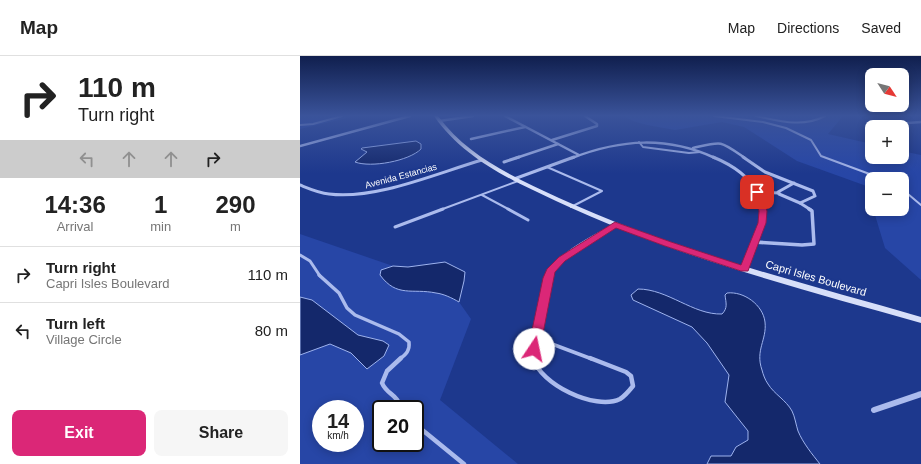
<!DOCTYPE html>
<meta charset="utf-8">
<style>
body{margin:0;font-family:Helvetica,sans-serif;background:#f6f6f6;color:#222;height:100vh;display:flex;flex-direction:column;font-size:15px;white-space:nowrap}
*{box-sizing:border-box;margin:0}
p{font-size:13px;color:#767676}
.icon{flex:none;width:22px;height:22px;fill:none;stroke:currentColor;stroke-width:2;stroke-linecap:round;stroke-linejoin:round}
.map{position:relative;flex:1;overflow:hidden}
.drawer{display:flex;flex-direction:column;background:#fff;width:300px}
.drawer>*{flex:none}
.banner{background:#fff;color:#222;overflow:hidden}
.needle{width:26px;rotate:126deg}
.buttons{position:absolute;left:565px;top:12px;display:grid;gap:8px}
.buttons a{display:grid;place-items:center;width:44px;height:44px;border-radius:8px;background:#fff;box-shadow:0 2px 10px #0003;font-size:20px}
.speed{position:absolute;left:12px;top:344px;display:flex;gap:8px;font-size:20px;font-weight:700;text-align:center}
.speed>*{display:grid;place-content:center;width:52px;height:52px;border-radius:50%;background:#fff;box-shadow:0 2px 10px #0003;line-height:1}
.speed small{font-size:10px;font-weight:400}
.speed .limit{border:2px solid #111;border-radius:6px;background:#fff;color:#111}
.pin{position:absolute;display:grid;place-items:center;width:34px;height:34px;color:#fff;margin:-17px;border-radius:8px;box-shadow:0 2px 6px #0006}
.me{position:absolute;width:44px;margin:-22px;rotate:11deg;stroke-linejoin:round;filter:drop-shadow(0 0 3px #0008)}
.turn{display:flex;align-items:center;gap:14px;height:84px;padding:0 12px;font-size:18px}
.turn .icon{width:52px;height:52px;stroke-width:2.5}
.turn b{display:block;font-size:28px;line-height:34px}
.lanes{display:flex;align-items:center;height:38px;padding:0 12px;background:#0003;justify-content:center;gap:20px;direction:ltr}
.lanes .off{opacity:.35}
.eta{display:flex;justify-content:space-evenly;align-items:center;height:68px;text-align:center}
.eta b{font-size:24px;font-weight:600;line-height:28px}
.action{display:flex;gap:8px;margin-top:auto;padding:8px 12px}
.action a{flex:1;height:46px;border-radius:8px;background:#db2777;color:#fff;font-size:16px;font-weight:600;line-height:46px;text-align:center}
.action a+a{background:#f6f6f6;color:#222}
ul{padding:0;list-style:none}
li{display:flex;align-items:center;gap:12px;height:56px;padding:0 12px;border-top:1px solid #e0e0e0}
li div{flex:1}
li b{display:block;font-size:15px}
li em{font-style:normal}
header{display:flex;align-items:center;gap:24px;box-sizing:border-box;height:56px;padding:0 20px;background:#fff;border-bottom:1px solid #e0e0e0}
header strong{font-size:19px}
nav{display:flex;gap:22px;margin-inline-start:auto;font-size:14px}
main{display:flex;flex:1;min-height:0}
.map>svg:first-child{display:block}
.green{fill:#2746a6;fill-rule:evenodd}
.water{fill:#14286b;stroke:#9eb3ee}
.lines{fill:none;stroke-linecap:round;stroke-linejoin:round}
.lane-far3{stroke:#abbbed;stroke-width:2}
.lane-far2{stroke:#abbbed;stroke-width:3}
.lane-far1{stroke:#abbbed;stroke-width:3.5}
.lane{stroke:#abbbed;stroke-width:4.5}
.street-far4{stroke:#abbbed;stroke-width:2.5}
.street-far3{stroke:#abbbed;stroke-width:3}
.street-far2{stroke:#abbbed;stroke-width:3.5}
.street-far1{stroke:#abbbed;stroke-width:4.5}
.street{stroke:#abbbed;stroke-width:6}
.secondary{fill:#d7dff9;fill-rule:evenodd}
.route{fill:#db2777;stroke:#8e194d}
.labels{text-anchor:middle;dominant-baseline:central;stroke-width:4;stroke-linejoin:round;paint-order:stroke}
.far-street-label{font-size:9px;fill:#fff;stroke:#1d388d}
.street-label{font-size:11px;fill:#fff;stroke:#1d388d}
</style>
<header>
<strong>Map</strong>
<nav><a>Map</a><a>Directions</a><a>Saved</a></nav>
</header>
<main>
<section class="drawer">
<div class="banner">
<div class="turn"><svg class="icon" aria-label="right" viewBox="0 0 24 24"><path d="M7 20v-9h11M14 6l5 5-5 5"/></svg><div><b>110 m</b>Turn right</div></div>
<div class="lanes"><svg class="icon off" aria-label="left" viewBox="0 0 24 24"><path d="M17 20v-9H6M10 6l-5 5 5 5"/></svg><svg class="icon off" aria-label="ahead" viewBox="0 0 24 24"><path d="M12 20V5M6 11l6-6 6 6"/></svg><svg class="icon off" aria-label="ahead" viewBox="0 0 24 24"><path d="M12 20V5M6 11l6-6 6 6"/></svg><svg class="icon" aria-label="right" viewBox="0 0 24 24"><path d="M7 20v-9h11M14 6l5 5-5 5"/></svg></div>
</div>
<div class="eta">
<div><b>14:36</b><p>Arrival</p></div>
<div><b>1</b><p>min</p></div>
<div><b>290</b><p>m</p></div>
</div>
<ul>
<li><svg class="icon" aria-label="right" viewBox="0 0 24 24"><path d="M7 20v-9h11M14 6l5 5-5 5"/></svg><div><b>Turn right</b><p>Capri Isles Boulevard</p></div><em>110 m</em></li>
<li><svg class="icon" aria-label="left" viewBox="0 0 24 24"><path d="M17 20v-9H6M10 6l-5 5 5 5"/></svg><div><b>Turn left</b><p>Village Circle</p></div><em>80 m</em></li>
</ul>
<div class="action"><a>Exit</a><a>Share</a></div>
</section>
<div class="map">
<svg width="621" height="408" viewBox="0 0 621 408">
<rect width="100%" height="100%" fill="#1d388d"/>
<!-- green -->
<g class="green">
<path d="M0 60H56L0 73Z"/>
<path d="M324 60H543L528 78 572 88V101H602V95L621 99V224L585 192 575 159 582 153H602V123H572V132L497 105 444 71 422 66 375 74 347 69 333 65Z"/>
<path d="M0 178 93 210 108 211 145 206 165 216 164 225 159 246 171 263 140 344 218 408H0ZM21 353H55V387H21ZM81 353H115V387H81Z"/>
</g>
<!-- water -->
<g class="water">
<path d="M116 85 121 88V93C109 105 71 112 55 106L67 96 61 93 62 92Z"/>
<path d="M145 206 165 216 164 225 159 246C152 242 144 238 136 237 112 232 97 242 80 219L81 214 93 210 108 211Z"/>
<path d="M338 233C368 233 393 259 422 258 428 252 426 247 425 239L427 237C444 235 463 249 465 266 467 284 455 294 462 314 463 318 465 324 468 328 474 338 486 344 492 355 495 361 496 369 498 375 503 387 512 398 520 408H407L411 400H431L436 391 448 384V375L425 346 429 319 407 287 392 271 333 244 331 239Z"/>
<path d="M0 241 12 244 58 279 83 285 89 289 84 300 67 313 51 297 30 288 0 299Z"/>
</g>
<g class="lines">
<!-- lane-far3 -->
<g class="lane-far3">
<path d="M414 60 463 66 486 72 511 84 521 100 583 123"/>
<path d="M456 60C480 65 502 72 525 60"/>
<path d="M0 69 13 68 42 60"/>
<path d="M339 86 343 91 389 97 400 96"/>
<path d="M247 111 302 135 271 151"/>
<path d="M602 133 621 149"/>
<path d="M182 139 210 154"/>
<path d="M140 154 218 125"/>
</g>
<!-- lane-far2 -->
<g class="lane-far2">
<path d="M208 153 228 164"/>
<path d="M95 171 143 153"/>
<path d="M0 199 10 205 20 220"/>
</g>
<!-- lane-far1 -->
<g class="lane-far1">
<path d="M19 219 39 237 47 252 55 259 99 278 109 286C110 295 106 298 100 303"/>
<path d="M233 303 236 282 292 303"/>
</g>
<!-- lane -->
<g class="lane">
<path d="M233 302C240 328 295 355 320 343 325 340 329 335 333 330L331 320 326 316 290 302"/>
<path d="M101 353C98 338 87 339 82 327L87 315 101 302"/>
<path d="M115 368 164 408"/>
</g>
<!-- street-far4 -->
<g class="street-far4">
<path d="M205 60 279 99"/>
<path d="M139 65 173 60"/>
<path d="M591 71 592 68 621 66"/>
<path d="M171 83 225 71"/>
<path d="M252 84 297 70V68L285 60"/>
<path d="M0 90 110 60"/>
<path d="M393 92C423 85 419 84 445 102"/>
<path d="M216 102 258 88"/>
<path d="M272 102C321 83 367 80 415 102"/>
</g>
<!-- street-far3 -->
<g class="street-far3">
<path d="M413 101C430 108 448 119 457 136 460 141 461 148 462 154"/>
<path d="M443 101 465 116 513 135 515 140 500 147 511 154"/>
<path d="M204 106 219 101"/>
<path d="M214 123 274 101"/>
<path d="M494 127 478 136 479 138 500 147"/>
<path d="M0 129C10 133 19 137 29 138 76 144 137 117 182 104"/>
<path d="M457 136 479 137"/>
</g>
<!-- street-far2 -->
<g class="street-far2">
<path d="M454 186 502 189 514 188 512 155 509 153"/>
<path d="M444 213 461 169 462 153"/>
<path d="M249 220C262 195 292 182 315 169"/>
</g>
<!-- street-far1 -->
<path class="street-far1" d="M236 282 250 219"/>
<!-- street -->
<path class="street" d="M574 354 621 338"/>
<!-- secondary -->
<path class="secondary" d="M134 60H138C168 101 214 121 259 142 375 195 499 226 621 261V267C498 232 373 200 256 145 211 124 164 103 134 60Z"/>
</g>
<!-- sky -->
<linearGradient id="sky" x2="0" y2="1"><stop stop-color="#101f4e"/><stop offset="0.51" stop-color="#3a539a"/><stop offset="1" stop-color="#3a539a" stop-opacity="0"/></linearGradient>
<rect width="621" height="117" fill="url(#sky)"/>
<!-- route -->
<path class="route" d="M457 134 460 136 467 155 466 167 448 215H441L365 190 316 172 265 205 255 216 240 293 238 296 234 297 230 296 228 293 243 222 247 213 259 201 315 166 371 186 441 209 458 167 459 155 453 136Z"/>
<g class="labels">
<!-- far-street labels -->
<g class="far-street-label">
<text transform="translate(101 120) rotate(-15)">Avenida Estancias</text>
</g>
<!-- street labels -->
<g class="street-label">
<text transform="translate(516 222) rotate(16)">Capri Isles Boulevard</text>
</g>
</g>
</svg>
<div class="buttons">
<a><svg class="needle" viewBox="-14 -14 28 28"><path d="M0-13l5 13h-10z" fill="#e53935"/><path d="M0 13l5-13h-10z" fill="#767676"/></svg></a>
<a>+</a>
<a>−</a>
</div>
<div class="speed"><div>14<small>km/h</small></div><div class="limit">20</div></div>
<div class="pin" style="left:457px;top:136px;background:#d93025"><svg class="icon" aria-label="arrive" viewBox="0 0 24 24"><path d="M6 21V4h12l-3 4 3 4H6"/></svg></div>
<svg class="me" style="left:234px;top:293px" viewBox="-20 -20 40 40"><circle r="19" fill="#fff"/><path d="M0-13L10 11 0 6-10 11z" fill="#db2777"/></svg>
</div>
</main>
